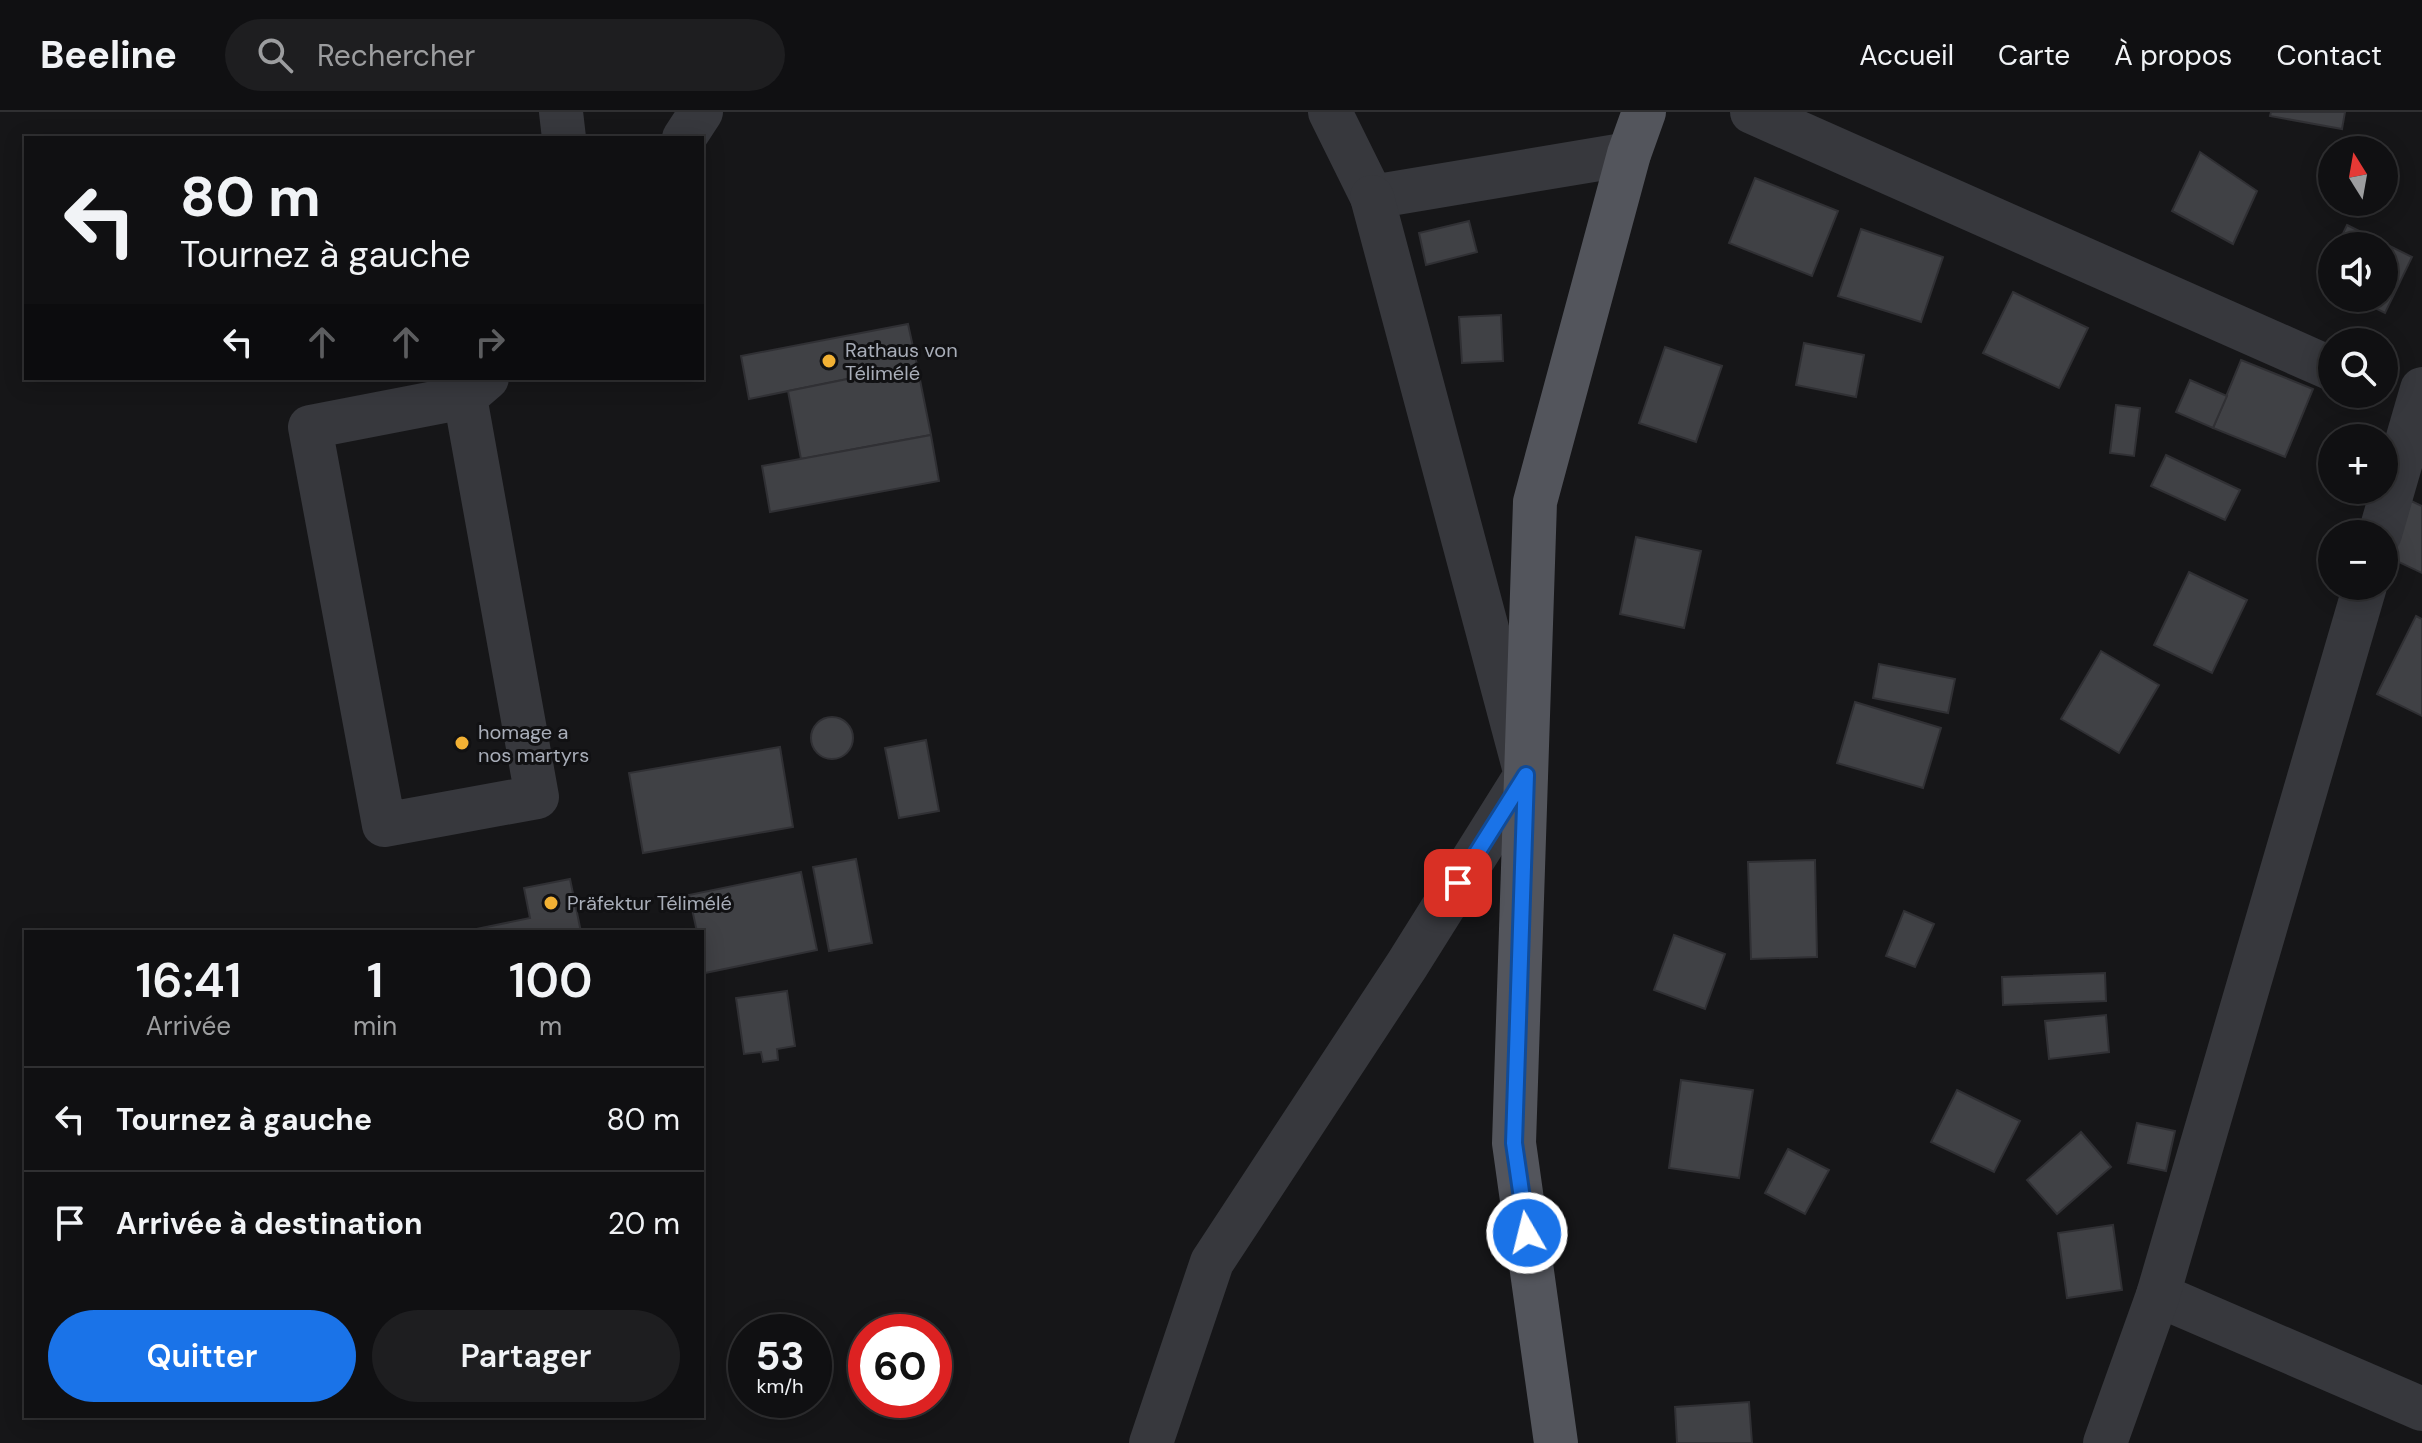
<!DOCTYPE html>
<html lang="fr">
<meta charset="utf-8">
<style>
body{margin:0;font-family:"DM Sans",sans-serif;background:#1e1e20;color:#f1f3f6;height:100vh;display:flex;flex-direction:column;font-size:30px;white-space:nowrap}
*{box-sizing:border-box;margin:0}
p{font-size:26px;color:#9c9d9f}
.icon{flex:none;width:44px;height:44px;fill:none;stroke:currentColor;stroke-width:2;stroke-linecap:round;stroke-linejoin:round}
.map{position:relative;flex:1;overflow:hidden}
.sheet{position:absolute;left:24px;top:818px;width:680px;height:488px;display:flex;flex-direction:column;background:#101012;border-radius:0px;box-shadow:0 4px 20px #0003,0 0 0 2px #303032}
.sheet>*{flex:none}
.top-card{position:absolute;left:24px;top:24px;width:680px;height:244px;border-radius:0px;box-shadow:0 4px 20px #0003,0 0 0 2px #303032;background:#101012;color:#f1f3f6;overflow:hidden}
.needle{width:52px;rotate:349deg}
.controls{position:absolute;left:2318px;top:24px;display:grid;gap:16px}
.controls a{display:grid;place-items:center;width:80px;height:80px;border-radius:50%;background:#101012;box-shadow:0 4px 20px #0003,0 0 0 2px #303032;font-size:40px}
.speed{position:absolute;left:728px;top:1202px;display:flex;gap:16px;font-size:40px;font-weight:700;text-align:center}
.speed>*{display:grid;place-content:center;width:104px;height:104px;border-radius:50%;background:#101012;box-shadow:0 4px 20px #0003,0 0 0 2px #303032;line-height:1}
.speed small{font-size:20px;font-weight:400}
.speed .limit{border:12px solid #d22;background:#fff;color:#111}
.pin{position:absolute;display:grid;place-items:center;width:68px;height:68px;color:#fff;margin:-34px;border-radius:16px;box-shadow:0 4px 12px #0006}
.me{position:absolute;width:88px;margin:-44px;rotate:352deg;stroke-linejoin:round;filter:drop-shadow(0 0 6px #0008)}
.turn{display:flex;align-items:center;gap:28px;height:168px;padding:0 24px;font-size:36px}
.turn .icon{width:104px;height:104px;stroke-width:2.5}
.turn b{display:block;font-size:56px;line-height:68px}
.lanes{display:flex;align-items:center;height:76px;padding:0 24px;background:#0003;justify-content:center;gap:40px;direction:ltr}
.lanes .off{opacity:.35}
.eta{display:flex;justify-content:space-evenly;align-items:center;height:136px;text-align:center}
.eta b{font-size:48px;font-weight:600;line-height:56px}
.action{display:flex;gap:16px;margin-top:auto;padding:16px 24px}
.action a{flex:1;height:92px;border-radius:48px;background:#1a73e8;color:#fff;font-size:32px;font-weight:600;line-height:92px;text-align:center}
.action a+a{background:#1e1e20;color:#f1f3f6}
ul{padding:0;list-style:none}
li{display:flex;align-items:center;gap:24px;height:104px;padding:0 24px;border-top:2px solid #303032}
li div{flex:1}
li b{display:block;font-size:30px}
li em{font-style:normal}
header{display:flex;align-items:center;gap:48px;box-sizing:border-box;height:112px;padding:0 40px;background:#101012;border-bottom:2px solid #303032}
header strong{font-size:38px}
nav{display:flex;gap:44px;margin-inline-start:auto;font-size:28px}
.search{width:560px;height:72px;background:#1e1e20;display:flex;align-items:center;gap:20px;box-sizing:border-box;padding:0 28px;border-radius:44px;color:#9c9d9f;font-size:30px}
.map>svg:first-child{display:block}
.building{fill:#404145;stroke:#303034;stroke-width:2}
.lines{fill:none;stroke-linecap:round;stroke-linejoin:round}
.minor{stroke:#37383d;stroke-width:44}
.major{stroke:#53555c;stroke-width:44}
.route-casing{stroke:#114b97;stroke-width:20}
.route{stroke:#1a73e8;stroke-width:14}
.poi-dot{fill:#f2b134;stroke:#111113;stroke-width:3}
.labels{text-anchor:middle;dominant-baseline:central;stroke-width:6;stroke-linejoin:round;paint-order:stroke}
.poi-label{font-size:20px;fill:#a8adb8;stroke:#111113;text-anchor:start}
</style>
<header>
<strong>Beeline</strong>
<div class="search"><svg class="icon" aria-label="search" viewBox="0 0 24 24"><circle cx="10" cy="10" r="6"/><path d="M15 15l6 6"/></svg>Rechercher</div>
<nav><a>Accueil</a><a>Carte</a><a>À propos</a><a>Contact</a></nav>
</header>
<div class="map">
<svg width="2422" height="1331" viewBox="0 0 2422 1331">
<rect width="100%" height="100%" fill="#161618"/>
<!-- building -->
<g class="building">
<path d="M2271 0H2345L2342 17 2270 4Z"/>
<path d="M2200 40 2257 79 2233 132 2172 99Z"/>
<path d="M1755 66 1838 99 1812 164 1729 131Z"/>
<path d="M1469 109 1477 140 1426 153 1419 121Z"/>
<path d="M2347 113 2412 145 2385 201 2355 186H2384V134H2337Z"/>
<path d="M1861 117 1943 145 1921 210 1838 184Z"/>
<path d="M2332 144V175L2319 169Z"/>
<path d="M2013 180 2088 216 2059 276 1983 241Z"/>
<path d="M1501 203 1503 249 1462 251 1459 205Z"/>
<path d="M908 212 917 253 749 287 741 244Z"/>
<path d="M1804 231 1864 243 1856 285 1796 273Z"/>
<path d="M1665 235 1722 254 1696 330 1639 311Z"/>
<path d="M2241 248 2313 277 2285 345 2213 316Z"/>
<path d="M917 253 931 323 801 347 788 279Z"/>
<path d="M2190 268 2227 284 2213 316 2176 300Z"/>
<path d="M2116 293 2140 296 2134 344 2110 341Z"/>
<path d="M931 323 939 369 770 400 762 354Z"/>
<path d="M2166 343 2240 378 2225 408 2151 374Z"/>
<path d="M2409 388 2422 394V461L2384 443Z"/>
<path d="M1636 425 1701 439 1684 516 1620 502Z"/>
<path d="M2189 460 2247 488 2212 561 2154 533Z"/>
<path d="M2416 504 2422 507V604L2377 582Z"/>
<path d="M2101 539 2159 573 2119 641 2061 607Z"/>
<path d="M1879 552 1955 567 1948 601 1873 586Z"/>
<path d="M1855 590 1941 616 1923 676 1837 651Z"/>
<circle cx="832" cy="626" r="21"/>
<path d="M926 628 939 699 899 706 885 636Z"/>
<path d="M780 635 793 715 643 741 629 661Z"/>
<path d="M856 747 872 831 829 839 813 755Z"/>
<path d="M1815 748 1817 845 1751 847 1748 750Z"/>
<path d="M801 760 817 838 705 861 702 820H697L689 783Z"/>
<path d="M570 767 581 820H462L530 806 524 776Z"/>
<path d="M1904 799 1934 812 1915 855 1886 844Z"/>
<path d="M1674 823 1725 842 1705 897 1654 878Z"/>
<path d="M2105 861 2106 889 2003 893 2002 865Z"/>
<path d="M787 879 795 934 777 937 778 948 763 950 761 940 744 942 736 886Z"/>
<path d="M2106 903 2109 940 2049 947 2045 909Z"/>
<path d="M1681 968 1753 978 1739 1066 1669 1056Z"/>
<path d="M1957 978 2020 1009 1994 1060 1931 1030Z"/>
<path d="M2137 1011 2175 1019 2166 1059 2128 1051Z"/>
<path d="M2081 1020 2111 1055 2057 1102 2027 1068Z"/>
<path d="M1788 1037 1829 1058 1805 1102 1765 1081Z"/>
<path d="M2113 1113 2122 1178 2067 1186 2058 1121Z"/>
<path d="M1749 1290 1752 1331H1677L1675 1295Z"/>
</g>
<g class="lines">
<!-- minor -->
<g class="minor">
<path d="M561 0 564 26"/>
<path d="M1330 0 1372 85 1629 42"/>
<path d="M1752 0 2332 257"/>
<path d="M684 26 701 0"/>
<path d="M465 285 537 685 384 713 310 315 465 285 487 266"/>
<path d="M2380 422 2422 277"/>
<path d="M2158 1183 2422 1297"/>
<path d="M1151 1331 1212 1150 1407 853 1526 663 1372 85"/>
<path d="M2105 1331 2158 1183 2365 474"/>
</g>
<!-- major -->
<path class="major" d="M1556 1331 1514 1031 1535 390 1629 42 1644 0"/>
</g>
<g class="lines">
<defs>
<path id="route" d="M1458 771 1526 663 1514 1031 1527 1121"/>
</defs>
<!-- route casing -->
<use href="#route" class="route-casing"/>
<!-- route -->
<use href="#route" class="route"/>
</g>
<!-- markers -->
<g class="poi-dot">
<circle cx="829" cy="249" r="8"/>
<circle cx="462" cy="631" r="8"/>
<circle cx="551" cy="791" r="8"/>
</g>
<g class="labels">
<!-- poi labels -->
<g class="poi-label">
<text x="845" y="238">Rathaus von<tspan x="845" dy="23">Télimélé</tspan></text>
<text x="478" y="620">homage a<tspan x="478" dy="23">nos martyrs</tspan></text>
<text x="567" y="791">Präfektur Télimélé</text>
</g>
</g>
</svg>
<div class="controls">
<a><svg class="needle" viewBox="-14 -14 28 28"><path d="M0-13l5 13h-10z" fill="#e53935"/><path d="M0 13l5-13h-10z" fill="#9c9d9f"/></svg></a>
<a><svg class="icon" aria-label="sound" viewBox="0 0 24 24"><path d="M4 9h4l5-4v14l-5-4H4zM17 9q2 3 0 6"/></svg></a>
<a><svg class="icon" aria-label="search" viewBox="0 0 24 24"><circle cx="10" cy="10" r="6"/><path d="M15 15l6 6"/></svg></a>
<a>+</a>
<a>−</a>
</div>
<div class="speed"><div>53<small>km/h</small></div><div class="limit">60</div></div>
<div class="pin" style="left:1458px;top:771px;background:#d93025"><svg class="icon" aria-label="arrive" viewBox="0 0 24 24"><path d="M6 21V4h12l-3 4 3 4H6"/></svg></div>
<svg class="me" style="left:1527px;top:1121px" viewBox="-20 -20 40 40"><circle r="17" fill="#1a73e8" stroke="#fff" stroke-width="3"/><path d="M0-11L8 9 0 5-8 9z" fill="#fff"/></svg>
<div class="top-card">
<div class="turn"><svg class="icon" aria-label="left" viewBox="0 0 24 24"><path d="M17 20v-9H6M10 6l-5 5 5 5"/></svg><div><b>80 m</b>Tournez à gauche</div></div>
<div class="lanes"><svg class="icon" aria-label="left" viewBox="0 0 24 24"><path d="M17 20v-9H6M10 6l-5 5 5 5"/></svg><svg class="icon off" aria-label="ahead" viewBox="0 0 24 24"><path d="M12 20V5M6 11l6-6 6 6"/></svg><svg class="icon off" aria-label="ahead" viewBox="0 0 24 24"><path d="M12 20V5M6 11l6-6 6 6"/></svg><svg class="icon off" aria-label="right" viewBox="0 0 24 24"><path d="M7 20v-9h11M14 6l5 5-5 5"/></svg></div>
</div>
<section class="sheet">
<div class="eta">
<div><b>16:41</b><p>Arrivée</p></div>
<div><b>1</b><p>min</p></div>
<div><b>100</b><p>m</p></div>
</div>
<ul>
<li><svg class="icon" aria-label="left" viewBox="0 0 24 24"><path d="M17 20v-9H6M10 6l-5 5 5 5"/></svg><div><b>Tournez à gauche</b></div><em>80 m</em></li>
<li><svg class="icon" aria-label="arrive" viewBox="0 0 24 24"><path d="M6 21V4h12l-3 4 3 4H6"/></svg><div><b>Arrivée à destination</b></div><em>20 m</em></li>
</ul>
<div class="action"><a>Quitter</a><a>Partager</a></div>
</section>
</div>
